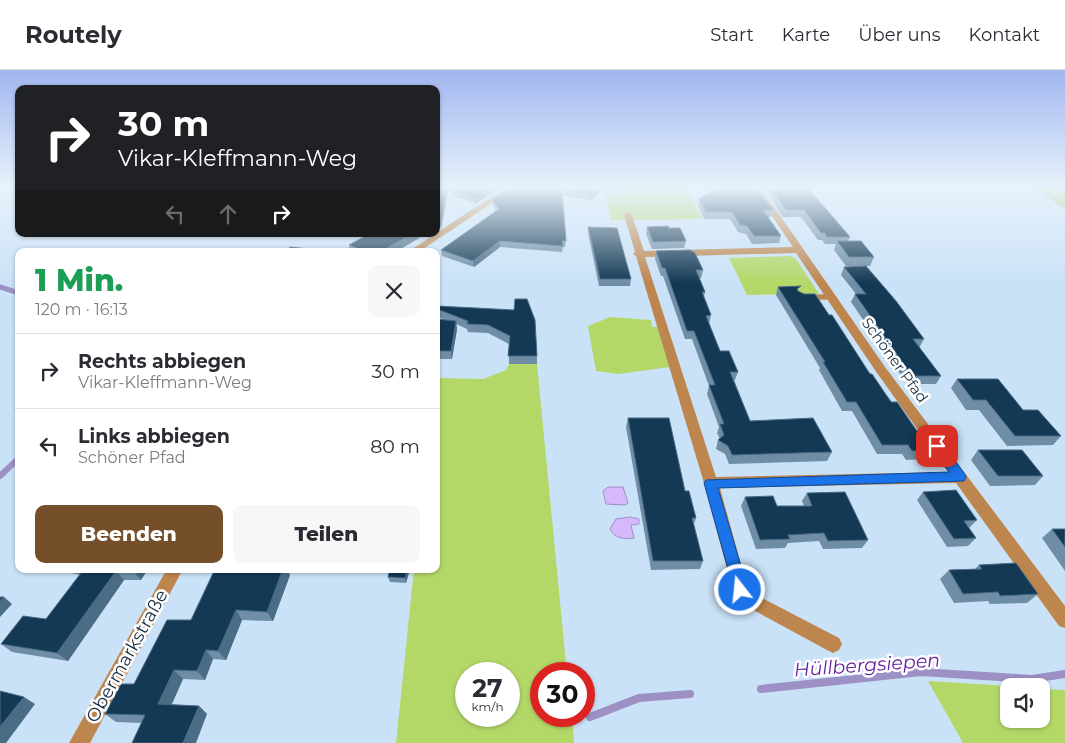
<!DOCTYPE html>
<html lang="de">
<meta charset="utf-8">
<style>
body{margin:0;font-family:Montserrat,sans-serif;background:#f7f7f7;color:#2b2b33;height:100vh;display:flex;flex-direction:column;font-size:19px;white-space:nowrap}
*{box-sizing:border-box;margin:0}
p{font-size:16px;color:#7c7c81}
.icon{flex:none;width:28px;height:28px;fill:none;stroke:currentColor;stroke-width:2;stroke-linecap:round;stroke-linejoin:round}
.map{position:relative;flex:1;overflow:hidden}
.panel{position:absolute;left:15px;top:178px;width:425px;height:325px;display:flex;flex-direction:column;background:#fff;border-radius:10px;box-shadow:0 1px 4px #0004}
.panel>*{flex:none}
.top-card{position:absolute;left:15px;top:15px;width:425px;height:152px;border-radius:10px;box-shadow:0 1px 4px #0004;background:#202124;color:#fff;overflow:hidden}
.buttons{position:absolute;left:1000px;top:608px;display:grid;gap:10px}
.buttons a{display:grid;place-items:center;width:50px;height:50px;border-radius:10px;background:#fff;box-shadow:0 1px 4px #0004;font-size:25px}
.speed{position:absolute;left:455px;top:592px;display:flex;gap:10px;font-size:25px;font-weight:700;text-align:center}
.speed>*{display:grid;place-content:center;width:65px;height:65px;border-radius:50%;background:#fff;box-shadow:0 1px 4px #0004;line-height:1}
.speed small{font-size:12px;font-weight:400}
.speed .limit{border:8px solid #d22;background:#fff;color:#111}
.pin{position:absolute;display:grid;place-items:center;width:42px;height:42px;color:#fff;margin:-21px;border-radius:10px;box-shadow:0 2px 8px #0006}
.me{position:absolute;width:55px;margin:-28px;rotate:344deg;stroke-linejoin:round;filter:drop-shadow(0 0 4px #0008)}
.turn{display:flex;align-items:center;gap:18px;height:105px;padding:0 20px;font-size:22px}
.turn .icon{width:65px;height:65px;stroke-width:2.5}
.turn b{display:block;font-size:35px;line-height:42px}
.lanes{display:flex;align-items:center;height:48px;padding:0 20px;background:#0003;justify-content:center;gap:25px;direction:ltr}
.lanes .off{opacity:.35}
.round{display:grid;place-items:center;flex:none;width:52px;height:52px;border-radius:10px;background:#f7f7f7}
.headline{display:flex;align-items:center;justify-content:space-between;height:85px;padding:0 20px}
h1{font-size:30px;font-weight:800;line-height:38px;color:#1e9e55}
.primary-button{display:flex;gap:10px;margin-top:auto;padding:10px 20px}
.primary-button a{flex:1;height:58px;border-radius:10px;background:#744f2a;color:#fff;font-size:20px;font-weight:800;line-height:58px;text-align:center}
.primary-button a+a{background:#f7f7f7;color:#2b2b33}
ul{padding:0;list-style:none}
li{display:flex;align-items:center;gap:15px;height:75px;padding:0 20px;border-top:1px solid #e1e1e2}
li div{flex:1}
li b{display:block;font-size:19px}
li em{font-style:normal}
header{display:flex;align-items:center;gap:30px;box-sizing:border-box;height:70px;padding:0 25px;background:#fff;border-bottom:1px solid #e1e1e2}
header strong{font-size:24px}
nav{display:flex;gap:28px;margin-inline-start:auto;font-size:18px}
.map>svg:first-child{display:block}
.green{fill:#b3d868;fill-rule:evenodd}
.forest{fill:#97bd3c}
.water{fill:#d6b9fb;stroke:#9d90c4}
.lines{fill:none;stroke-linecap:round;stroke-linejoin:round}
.stream-far2{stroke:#9d90c4;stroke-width:5}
.stream-far1{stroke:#9d90c4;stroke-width:6}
.stream{stroke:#9d90c4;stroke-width:8}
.lane{fill:#be864f;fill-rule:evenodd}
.street{fill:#be864f;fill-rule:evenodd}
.wall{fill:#6f8ea6}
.shaded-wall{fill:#4b6c85}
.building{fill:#143954;stroke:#4b6c85}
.route{fill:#1a73e8;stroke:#114b97}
.labels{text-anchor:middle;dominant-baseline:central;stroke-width:5;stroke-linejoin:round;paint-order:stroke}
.street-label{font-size:15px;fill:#172f43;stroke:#fff}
.near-street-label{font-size:18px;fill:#172f43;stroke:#fff}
.near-water-label{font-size:19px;font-style:italic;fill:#6822a1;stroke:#fff}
</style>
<header>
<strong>Routely</strong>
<nav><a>Start</a><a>Karte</a><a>Über uns</a><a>Kontakt</a></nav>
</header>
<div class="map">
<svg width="1065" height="673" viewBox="0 0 1065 673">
<rect width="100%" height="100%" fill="#cae2f7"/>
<!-- green -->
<g class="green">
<path d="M620 118H687L702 149 611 150 605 125Z"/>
<path d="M790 186 796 189 819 224 747 225 729 188Z"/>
<path d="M610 247 651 250 652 257H658L670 297 618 304 596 301 588 256Z"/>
<path d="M509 294H537L567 604H541V646H572L574 673H396L414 499H436V308L483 309 506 300ZM466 604H509V646H466Z"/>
<path d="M928 611 1009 616V649H1041V619L1065 620V673H963Z"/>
</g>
<!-- forest -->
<path class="forest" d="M1035 118H1065V139Z"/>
<!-- water -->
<g class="water">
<path d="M608 417H623L628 433 625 435 606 434 603 421Z"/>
<path d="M630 447 639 449V454L631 455 634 468C625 470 614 468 610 459L616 449Z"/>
</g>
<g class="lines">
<!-- stream-far2 -->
<path class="stream-far2" d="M0 217 19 223"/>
<!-- stream-far1 -->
<path class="stream-far1" d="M0 406 19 388"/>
<!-- stream -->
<g class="stream">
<path d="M761 619 921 602 1032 609 1065 604"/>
<path d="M590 647 639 628 690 624"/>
</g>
<!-- lane -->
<path class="lane" d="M831 224 834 225V229L803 231 798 228 803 225Z"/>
<!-- street -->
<g class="street">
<path d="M505 118H515L420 181H409Z"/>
<path d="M753 118H761L885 297 1065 536V558L1059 556 956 413 720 418 747 516 758 526 839 568 842 574 839 580 833 583 827 580 746 536 734 525 704 413 636 186 633 184 635 182 624 145 628 142 632 145 644 181 793 177ZM796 183 877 303 948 402 716 407 645 187Z"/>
<path d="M167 499H183L90 673H69Z"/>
</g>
</g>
<!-- wall -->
<g class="wall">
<path d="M436 118H449L441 158 436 156Z"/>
<path d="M456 118H501L476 133 452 126V121Z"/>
<path d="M509 118H603L592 130 562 125 566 171 565 177H563L562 182 500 177 474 197 442 186 441 180 496 141 493 135 492 130Z"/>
<path d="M719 118H757L773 140 771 147H768L781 166 779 173 752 174 746 164 738 162 730 149H704L698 136 699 129Z"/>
<path d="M766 118H808L850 167 848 171 874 187 870 196H846L834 180 836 174H825L822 170H818L801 147H783L766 121Z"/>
<path d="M588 157 631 209 630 216H599L588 163Z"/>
<path d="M647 157 669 158 686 171 684 178 652 179 646 164Z"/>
<path d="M419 168 397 181H350L349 175Z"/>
<path d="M656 181 703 200 701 208H699L705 222 704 227 711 245 709 254 720 281 738 302 735 310H734L750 351 832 382 827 391 729 394 725 384 716 379 718 370 720 369 717 363 719 357 707 324 709 316 692 269H685L663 206H661L655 189Z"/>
<path d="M844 197 924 269 919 278 941 306 936 314H907L851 232 855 224H856L841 205Z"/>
<path d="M436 210 439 211 440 219 439 233H436Z"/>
<path d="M778 217 799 222 870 304 930 380 924 389 906 390 902 384H877L852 341H842L819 300 820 298 776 225Z"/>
<path d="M437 239 514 240 537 286V294H509V274L488 263 468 262 467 259 456 254 457 259 452 289H436V249L445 250 438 247Z"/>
<path d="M957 309 1023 340 1061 366 1053 375 1007 376 979 340H966L951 318Z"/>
<path d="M628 348 685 421 696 448 694 454 703 491 700 499 651 500 626 357Z"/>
<path d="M978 380 1043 406 1035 415 990 416 971 390Z"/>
<path d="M923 422 977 450 969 458 976 468 968 476 947 477 917 430Z"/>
<path d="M807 423 868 470 862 478 823 479 819 471 788 473 785 478 756 479 741 436 745 427 777 436H804L802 431Z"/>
<path d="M1052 459H1065V501L1042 468Z"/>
<path d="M979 495 1038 524 1027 533 990 534 988 531 954 533 940 509 949 500 975 499Z"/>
<path d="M64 499H148L141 510H124L68 591 12 582 1 574 46 549 80 505 67 502Z"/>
<path d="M390 499H410L406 513 390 512 388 507Z"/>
<path d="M290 505 273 551 242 550 226 590 213 589 205 610 183 609 171 635 199 636 207 644 142 653 116 652 105 644 134 614 191 550Z"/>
</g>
<!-- shaded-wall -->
<g class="shaded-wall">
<path d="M448 118H449L441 158 440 154Z"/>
<path d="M492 118H501L476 133 475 128Z"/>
<path d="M598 118H603L592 130V125Z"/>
<path d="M412 164H420L419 168 397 181H382Z"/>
<path d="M500 171V177L474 197 473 191Z"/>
<path d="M439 211 440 219 439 233 438 224Z"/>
<path d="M456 251 457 259 452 289 451 281Z"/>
<path d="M135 499H148L141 510 133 501Z"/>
<path d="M283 499H287L290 505 273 551 267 542Z"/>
<path d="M407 499H410L406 513 405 508Z"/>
<path d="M116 501 124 510 68 591 57 583Z"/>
<path d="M4 527 12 534 0 547V532Z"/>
<path d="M236 540 242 550 226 590 218 581Z"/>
<path d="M206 580 213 589 205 610 197 601Z"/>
<path d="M174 600 183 609 168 643 158 634Z"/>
<path d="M24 627 35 634 6 673H0V657Z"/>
<path d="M199 636 207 644 196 673H183Z"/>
</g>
<!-- building -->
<g class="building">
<path d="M436 118H448L440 154 436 152Z"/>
<path d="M456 118H492L475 128 452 121Z"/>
<path d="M509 118H598L592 125 562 120 566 171H562L563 176 500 171 473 191 441 180 499 139 492 130Z"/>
<path d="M724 118H757L773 140H763L781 166H754L747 156 740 155 732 142H706L699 129 715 119Z"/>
<path d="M770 118H808L850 167H827L825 163H821L804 140H786Z"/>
<path d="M668 156 669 158H680L686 171 653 172 647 157Z"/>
<path d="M588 157 617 158 631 209H600Z"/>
<path d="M369 164H412L382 181H365L349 175Z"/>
<path d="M837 171H861L874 187H849Z"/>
<path d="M290 177 309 179 307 181H286Z"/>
<path d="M690 180 695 183 703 200H696L705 222H702L711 245 706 246 720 281H729L738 302H730L750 351 813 348 832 382 732 385 728 376 718 370 724 365 720 354H724L709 315H715L694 261H687L665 198H662L656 181Z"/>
<path d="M866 196 896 231 924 269H913L941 306H912L855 224H866L844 197Z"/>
<path d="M436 210 439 211 438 224 436 225Z"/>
<path d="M801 216 797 219 798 221 804 224H815L829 245H832L870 304H872L891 332H897L930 380 912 381 908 375H882L856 332H847L823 292H825L778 217Z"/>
<path d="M515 229H527L535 250 537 286H508L510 266 488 255 467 254 468 251 437 239V236L514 240Z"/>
<path d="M436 249 456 251 451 281H436Z"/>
<path d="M957 309H998L1023 340H1038L1061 366H1015L986 330H973Z"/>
<path d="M628 348H669L685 421H689L696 448H692L703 491H653Z"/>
<path d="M978 380H1022L1043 406H998Z"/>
<path d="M956 420 977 450 964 451 976 468 954 469 923 422Z"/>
<path d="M845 422 868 470 828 471 824 463 788 465 790 469 760 470 745 427 773 426 777 436H812L807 423Z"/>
<path d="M1052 459H1065V477Z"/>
<path d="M1016 493 1038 524 1000 526 998 522 963 524 949 500 982 499 979 495Z"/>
<path d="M84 499H135L133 501H116L57 583 1 574 23 546 46 549Z"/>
<path d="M215 499H283L267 542 236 540 218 581 206 580 197 601 174 600 158 634 199 636 183 673H132L145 645 105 644 121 614H134L167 550H191Z"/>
<path d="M390 499H407L405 508 388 507Z"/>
<path d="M0 527H4L0 532Z"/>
<path d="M0 621 24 627 0 657Z"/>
</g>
<!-- sky -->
<linearGradient id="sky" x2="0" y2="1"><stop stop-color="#a1b6f0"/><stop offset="0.55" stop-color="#e7f2fb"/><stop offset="1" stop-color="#e7f2fb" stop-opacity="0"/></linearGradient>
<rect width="1065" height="213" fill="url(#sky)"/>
<!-- route -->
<path class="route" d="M937 372 942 373 964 403 966 407 964 411 718 418 748 520 746 524 740 526 735 524 704 413 706 410 949 402 931 376Z"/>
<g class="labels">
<!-- street labels -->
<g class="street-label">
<text transform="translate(895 290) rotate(54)">Schöner Pfad</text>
</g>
<!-- near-street labels -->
<g class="near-street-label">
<text transform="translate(127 586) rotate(-61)">Obermarkstraße</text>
</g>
<!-- near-water labels -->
<g class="near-water-label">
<text transform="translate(867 595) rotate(-4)">Hüllbergsiepen</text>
</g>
</g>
</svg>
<div class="buttons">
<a><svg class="icon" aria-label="sound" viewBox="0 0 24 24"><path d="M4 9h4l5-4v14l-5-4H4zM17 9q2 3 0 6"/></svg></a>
</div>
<div class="speed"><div>27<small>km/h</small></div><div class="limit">30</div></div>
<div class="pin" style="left:937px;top:376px;background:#d93025"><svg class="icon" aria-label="arrive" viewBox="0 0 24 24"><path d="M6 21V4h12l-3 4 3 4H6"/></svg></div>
<svg class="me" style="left:740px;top:520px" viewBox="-20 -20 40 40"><circle r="17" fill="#1a73e8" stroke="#fff" stroke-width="3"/><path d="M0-11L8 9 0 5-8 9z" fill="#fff"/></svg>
<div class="top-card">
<div class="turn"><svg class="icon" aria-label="right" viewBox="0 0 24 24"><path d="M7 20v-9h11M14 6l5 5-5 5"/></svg><div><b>30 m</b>Vikar-Kleffmann-Weg</div></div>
<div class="lanes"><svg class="icon off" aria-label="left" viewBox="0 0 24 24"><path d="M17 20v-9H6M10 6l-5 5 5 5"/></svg><svg class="icon off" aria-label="ahead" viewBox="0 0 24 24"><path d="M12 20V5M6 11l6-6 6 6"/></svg><svg class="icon" aria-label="right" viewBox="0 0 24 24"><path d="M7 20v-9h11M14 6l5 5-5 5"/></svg></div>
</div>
<section class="panel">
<div class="headline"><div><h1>1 Min.</h1><p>120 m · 16:13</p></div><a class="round"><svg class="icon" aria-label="close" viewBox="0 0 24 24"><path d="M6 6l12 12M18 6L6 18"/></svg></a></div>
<ul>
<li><svg class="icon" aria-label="right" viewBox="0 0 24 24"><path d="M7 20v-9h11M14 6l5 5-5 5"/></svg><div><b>Rechts abbiegen</b><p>Vikar-Kleffmann-Weg</p></div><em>30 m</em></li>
<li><svg class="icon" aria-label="left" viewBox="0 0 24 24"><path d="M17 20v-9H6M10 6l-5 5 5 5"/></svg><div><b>Links abbiegen</b><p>Schöner Pfad</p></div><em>80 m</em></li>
</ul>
<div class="primary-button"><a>Beenden</a><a>Teilen</a></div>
</section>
</div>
